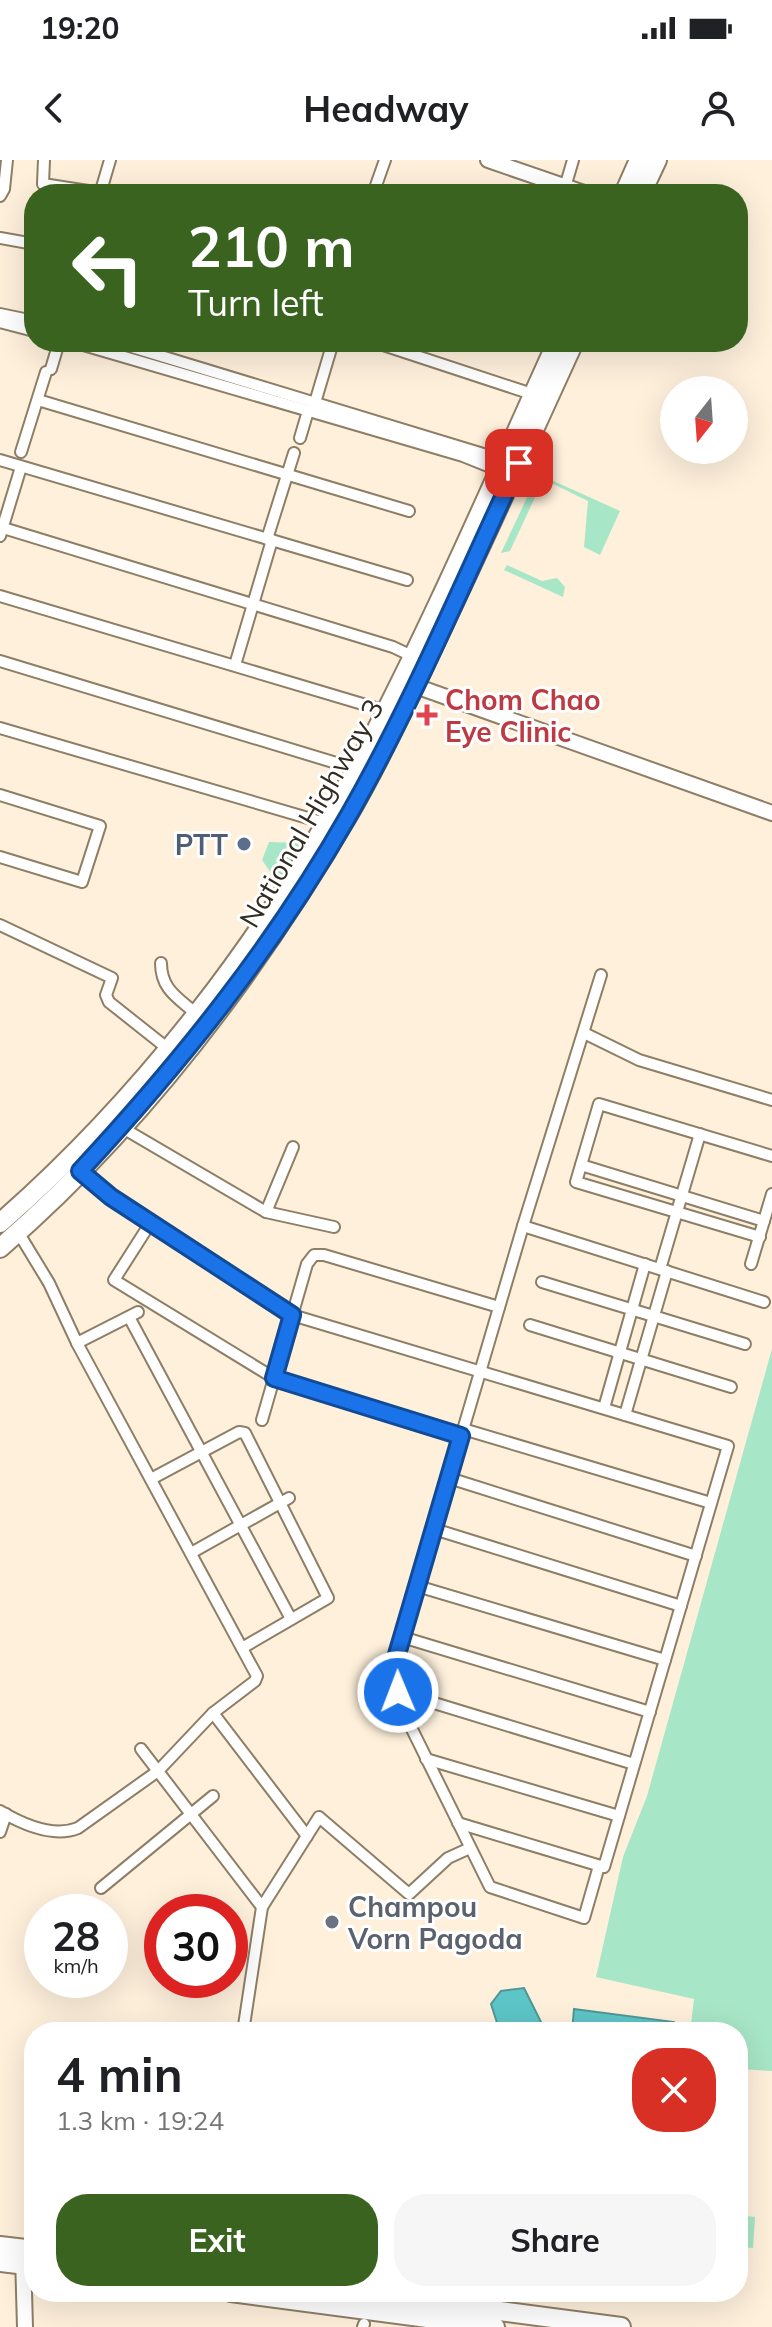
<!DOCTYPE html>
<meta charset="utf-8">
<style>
body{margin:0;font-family:Mulish,sans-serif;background:#f6f6f6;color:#202124;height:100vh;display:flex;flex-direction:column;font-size:30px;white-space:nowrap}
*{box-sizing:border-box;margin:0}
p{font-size:26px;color:#757577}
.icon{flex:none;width:44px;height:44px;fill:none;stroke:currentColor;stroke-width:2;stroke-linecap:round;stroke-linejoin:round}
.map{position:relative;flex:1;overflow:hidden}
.drawer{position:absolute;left:24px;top:1862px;width:724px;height:280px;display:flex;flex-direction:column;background:#fff;border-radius:32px;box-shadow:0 8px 32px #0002}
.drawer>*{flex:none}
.top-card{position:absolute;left:24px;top:24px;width:724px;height:168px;border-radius:32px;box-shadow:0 8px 32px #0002;background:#39631f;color:#fff;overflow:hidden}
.needle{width:52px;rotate:197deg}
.buttons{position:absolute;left:660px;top:216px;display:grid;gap:16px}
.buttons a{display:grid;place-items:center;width:88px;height:88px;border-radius:50%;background:#fff;box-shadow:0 8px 32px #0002;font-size:40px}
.speed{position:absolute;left:24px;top:1734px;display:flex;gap:16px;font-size:40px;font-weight:700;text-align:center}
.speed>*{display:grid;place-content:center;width:104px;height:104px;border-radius:50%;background:#fff;box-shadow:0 8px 32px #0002;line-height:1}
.speed small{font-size:20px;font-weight:400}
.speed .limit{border:12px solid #d22;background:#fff;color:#111}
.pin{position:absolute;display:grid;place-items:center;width:68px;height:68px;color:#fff;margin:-34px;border-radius:16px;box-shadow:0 4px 12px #0006}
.me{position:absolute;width:88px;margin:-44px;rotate:359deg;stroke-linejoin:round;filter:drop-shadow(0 0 6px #0008)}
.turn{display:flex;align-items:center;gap:28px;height:168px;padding:0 32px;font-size:36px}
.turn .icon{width:104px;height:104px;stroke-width:2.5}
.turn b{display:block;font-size:56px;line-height:68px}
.round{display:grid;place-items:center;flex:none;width:84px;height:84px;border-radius:32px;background:#f6f6f6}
.summary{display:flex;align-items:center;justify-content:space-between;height:136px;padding:0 32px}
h1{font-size:48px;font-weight:700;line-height:60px}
.button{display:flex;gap:16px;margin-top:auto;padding:16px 32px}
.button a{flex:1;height:92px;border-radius:32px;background:#39631f;color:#fff;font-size:32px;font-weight:700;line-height:92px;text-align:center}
.button a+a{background:#f6f6f6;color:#202124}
.status{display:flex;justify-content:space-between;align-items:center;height:56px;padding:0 40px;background:#fff;direction:ltr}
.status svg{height:22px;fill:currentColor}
header{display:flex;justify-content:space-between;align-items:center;height:104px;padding:0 32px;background:#fff;font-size:36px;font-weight:700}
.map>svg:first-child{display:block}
.green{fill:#a7e6c6}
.water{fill:#5dc5c7;stroke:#509795;stroke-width:2}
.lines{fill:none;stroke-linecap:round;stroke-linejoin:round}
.street-casing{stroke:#8e7e66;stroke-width:14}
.secondary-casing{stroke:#8e7e66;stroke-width:18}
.highway-casing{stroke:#8e7e66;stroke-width:22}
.street{stroke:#fff;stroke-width:10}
.secondary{stroke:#fff;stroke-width:14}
.highway{stroke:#fff;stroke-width:18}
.route-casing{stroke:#114b97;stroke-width:20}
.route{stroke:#1a73e8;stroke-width:14}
.health-dot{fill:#e0444e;stroke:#fff;stroke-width:3}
.service-dot{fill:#5c6f8a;stroke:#fff;stroke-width:3}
.worship-dot{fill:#6b7280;stroke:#fff;stroke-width:3}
.labels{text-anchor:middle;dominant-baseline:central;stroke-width:6;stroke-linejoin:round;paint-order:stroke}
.health-label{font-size:28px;font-weight:bold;fill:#be3a42;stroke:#fff;text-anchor:start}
.street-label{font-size:28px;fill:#322b21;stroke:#fff}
.service-label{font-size:28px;font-weight:bold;fill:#4e5e75;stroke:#fff;text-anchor:end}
.worship-label{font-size:28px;font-weight:bold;fill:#5b616d;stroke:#fff;text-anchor:start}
</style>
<div class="status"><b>19:20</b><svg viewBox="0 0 49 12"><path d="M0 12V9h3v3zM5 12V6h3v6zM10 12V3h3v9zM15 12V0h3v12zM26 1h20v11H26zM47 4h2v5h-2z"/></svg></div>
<header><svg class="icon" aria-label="back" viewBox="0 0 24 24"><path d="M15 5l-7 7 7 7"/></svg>Headway<svg class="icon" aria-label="person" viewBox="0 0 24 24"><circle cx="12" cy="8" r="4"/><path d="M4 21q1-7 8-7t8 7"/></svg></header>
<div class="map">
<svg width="772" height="2167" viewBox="0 0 772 2167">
<rect width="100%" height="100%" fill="#fef0db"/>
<!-- green -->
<g class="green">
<path d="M538 314 620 351 600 395 584 387 588 341 539 317 532 331 537 333 510 391 501 393Z"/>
<path d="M507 405 542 421 557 418 565 427 563 437 504 410Z"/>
<path d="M269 682 301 683 277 722 262 700Z"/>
<path d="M772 1189V1911L738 1909V1872H690L694 1839 596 1817 623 1697 647 1636Z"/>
<path d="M738 2055 755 2057 753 2088 738 2087Z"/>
</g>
<!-- water -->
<g class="water">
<path d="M524 1828 546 1872H500L491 1844 501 1831Z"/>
<path d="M574 1849 674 1862 673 1872H572Z"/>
</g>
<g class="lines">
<defs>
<g id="street">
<path d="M44 0 43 24 101 33"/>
<path d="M100 34 110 0"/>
<path d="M332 34 333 31"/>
<path d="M373 34 385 0"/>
<path d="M563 34 573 0"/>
<path d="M0 36 4 29 7 0"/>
<path d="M0 78 34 84"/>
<path d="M0 154 34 161"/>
<path d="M0 162 34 171"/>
<path d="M73 182 463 296 498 310"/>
<path d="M115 182 503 300"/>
<path d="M374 182 535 235"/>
<path d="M51 209 59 182"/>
<path d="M38 240 409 351"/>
<path d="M314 246 333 182"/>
<path d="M300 278 308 251"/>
<path d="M21 292 46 212"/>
<path d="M0 300 407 420"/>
<path d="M0 367 393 487 414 497"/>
<path d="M0 376 21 307"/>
<path d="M267 379 294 293"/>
<path d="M0 436 386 551"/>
<path d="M0 501 356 609"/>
<path d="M235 505 272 380"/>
<path d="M0 568 325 663"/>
<path d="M0 635 100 666 82 722 0 697"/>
<path d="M0 765 112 818 106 835 109 842 167 888"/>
<path d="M161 803C161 829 177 837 195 853"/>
<path d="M584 873 639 900 772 940"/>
<path d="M121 967 266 1052 334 1067"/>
<path d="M581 1005 764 1061"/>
<path d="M80 1011 111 1037 292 1155 728 1286 604 1707 458 1663"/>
<path d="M266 1052 293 987"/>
<path d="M151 1062 114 1120 274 1218 461 1276"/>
<path d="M523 1066 764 1142"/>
<path d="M18 1072 49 1123 77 1183 257 1516 255 1521 213 1553 307 1676"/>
<path d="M760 1077 576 1022 599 944 772 996"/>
<path d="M751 1104 772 1034"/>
<path d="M660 1109 700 974"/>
<path d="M542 1122 745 1184"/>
<path d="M129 1157 291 1459"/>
<path d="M530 1165 731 1227"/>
<path d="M77 1183 138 1152"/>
<path d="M604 1248 645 1104"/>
<path d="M625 1255 667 1111"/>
<path d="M262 1260 307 1104 314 1095H324L499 1147"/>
<path d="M463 1269 711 1343"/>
<path d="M449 1318 696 1396"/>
<path d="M151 1319 239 1272 245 1273 328 1438 242 1488"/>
<path d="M434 1369 681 1446"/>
<path d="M191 1393 289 1338"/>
<path d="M417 1426 665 1500"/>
<path d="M402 1477 650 1552"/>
<path d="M398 1532 634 1604"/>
<path d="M141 1589 262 1747 243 1872"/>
<path d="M426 1599 619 1656"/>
<path d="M0 1651C22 1664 53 1678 78 1668L158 1611 213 1553"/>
<path d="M0 1672 6 1654"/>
<path d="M599 1706 584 1758 490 1727 402 1549 393 1508 523 1066 601 815"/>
<path d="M101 1728 213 1636"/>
<path d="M262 1747 319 1657 409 1734 448 1698 470 1688"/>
<path d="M363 2167 364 2164"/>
</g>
<g id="secondary">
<path d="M488 0 587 34"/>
<path d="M407 523 772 653"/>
<path d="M23 2096 25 2167"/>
</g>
<g id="highway">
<path d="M624 34 639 0"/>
<path d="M641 34 657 0"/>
<path d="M0 1063C143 938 267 777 356 609 430 470 492 325 557 182"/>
<path d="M0 1088C140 967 254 815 347 657 378 604 403 549 429 495 479 391 526 287 574 182"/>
<path d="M0 2086 34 2090"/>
<path d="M0 2102 34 2106"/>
<path d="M231 2132 495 2167"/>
<path d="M354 2132 621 2167"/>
</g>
</defs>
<!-- street casing -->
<use href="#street" class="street-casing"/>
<!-- secondary casing -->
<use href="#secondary" class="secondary-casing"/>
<!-- highway casing -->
<use href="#highway" class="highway-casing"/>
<!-- street -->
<use href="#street" class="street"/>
<!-- secondary -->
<use href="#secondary" class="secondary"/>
<!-- highway -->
<use href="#highway" class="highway"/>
</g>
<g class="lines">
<defs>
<path id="route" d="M398 1532 393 1508 461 1276 274 1218 292 1155 111 1037 80 1011C183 900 275 785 350 653 414 540 464 420 519 303"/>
</defs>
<!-- route casing -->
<use href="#route" class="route-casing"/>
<!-- route -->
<use href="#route" class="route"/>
</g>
<!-- markers -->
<path class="health-dot" d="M423 543h8v8h8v8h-8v8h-8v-8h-8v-8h8z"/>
<circle class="service-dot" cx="244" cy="684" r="8"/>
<circle class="worship-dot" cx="332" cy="1762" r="8"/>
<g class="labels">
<!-- health labels -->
<g class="health-label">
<text x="445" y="539">Chom Chao<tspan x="445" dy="32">Eye Clinic</tspan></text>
</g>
<!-- street labels -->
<g class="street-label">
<text transform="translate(311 653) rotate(-60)">National Highway 3</text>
</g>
<!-- service labels -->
<g class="service-label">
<text x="228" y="684">PTT</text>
</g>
<!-- worship labels -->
<g class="worship-label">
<text x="348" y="1746">Champou<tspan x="348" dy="32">Vorn Pagoda</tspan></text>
</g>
</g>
</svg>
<div class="buttons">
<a><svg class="needle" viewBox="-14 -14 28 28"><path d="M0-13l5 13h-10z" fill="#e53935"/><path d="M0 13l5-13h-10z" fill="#757577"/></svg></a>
</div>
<div class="speed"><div>28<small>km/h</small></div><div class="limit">30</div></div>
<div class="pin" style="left:519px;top:303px;background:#d93025"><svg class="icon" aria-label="arrive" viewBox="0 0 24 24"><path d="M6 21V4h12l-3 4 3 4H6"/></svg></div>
<svg class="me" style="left:398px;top:1532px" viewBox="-20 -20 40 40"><circle r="17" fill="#1a73e8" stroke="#fff" stroke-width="3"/><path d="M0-11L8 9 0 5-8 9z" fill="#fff"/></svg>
<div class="top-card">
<div class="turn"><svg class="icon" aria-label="left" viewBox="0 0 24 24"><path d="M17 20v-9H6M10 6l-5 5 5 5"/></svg><div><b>210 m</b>Turn left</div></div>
</div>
<section class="drawer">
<div class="summary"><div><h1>4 min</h1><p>1.3 km · 19:24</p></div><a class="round" style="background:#d93025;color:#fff"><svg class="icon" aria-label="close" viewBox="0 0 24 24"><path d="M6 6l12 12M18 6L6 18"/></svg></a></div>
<div class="button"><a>Exit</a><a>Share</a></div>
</section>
</div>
